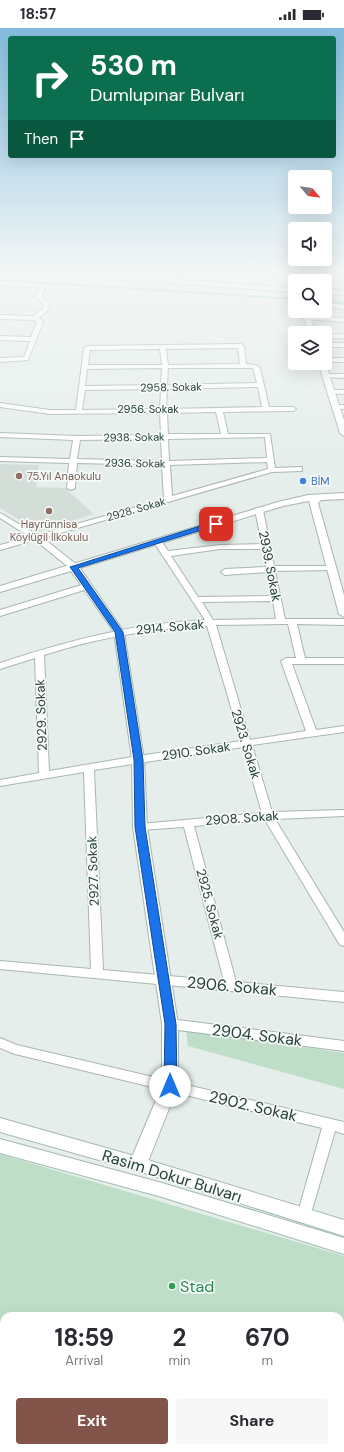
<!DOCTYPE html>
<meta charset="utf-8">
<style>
body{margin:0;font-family:"DM Sans",sans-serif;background:#f7f7f7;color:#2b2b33;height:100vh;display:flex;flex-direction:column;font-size:15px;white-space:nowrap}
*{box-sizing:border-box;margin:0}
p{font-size:13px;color:#7c7c81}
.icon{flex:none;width:22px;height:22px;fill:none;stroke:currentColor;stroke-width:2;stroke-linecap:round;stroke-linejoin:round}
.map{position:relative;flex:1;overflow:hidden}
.drawer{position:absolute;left:0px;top:1284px;width:344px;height:140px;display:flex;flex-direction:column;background:#fff;border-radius:12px 12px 0 0;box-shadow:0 4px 16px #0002}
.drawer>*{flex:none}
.hud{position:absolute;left:8px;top:8px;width:328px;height:122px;border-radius:4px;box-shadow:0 4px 16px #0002;background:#0b6e4f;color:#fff;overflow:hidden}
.needle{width:26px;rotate:119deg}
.fabs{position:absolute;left:288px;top:142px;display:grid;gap:8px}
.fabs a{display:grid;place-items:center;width:44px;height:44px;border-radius:4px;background:#fff;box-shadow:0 4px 16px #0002;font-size:20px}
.pin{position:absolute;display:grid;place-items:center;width:34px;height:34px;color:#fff;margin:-17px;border-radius:8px;box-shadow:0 2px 6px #0006}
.me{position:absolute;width:44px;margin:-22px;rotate:0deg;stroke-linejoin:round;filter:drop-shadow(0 0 3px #0008)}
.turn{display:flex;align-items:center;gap:14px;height:84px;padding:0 16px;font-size:18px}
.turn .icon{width:52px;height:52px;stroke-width:2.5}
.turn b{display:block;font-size:28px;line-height:34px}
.then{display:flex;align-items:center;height:38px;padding:0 16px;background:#0003;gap:8px;font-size:15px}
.eta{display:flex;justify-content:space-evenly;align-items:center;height:68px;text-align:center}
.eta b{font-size:24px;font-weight:700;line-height:28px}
.button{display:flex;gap:8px;margin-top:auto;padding:8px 16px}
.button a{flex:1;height:46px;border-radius:4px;background:#835449;color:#fff;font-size:16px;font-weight:700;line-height:46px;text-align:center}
.button a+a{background:#f7f7f7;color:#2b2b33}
.status{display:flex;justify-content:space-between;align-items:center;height:28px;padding:0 20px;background:#fff;direction:ltr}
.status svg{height:11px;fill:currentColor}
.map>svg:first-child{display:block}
.built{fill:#d3ded9}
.green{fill:#bfdec8}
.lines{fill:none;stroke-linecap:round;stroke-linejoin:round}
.stream{stroke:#8fc7d1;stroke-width:2}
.minor-casing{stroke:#a7b6b1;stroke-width:2}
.tertiary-casing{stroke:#a7b6b1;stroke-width:2}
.secondary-casing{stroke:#a4bab2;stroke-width:2}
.minor{fill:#fff;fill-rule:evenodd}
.tertiary{fill:#fff;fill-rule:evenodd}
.secondary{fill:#fff;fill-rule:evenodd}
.route{fill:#1a73e8;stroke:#114b97}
.education-dot{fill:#8d6e63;stroke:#f6faf8;stroke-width:1.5}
.shop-dot{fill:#3f7fe0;stroke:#f6faf8;stroke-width:1.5}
.leisure-dot{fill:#2e9e5b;stroke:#f6faf8;stroke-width:1.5}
.labels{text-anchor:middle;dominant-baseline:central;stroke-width:3.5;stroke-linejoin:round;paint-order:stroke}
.far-street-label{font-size:11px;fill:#244039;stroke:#f6faf8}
.far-education-label{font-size:11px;fill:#785e54;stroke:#f6faf8;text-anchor:start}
.far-shop-label{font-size:11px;fill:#366cbe;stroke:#f6faf8;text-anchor:start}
.street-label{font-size:13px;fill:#244039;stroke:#f6faf8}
.near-street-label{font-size:16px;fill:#244039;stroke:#f6faf8}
.near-leisure-label{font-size:16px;fill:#27864d;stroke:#f6faf8;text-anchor:start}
</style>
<div class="status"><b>18:57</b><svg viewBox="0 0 49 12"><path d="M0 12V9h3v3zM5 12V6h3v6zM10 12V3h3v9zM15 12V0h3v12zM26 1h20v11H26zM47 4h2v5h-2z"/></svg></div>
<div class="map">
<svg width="344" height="1424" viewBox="0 0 344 1424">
<rect width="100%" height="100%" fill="#e5eeea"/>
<!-- built -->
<g class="built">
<path d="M103 242H186L185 245 181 247Z"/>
<path d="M0 436 39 437 36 459 65 460 94 486 39 504 0 480Z"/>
</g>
<!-- green -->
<g class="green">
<path d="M186 1002 344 1025V1061L188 1018Z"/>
<path d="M0 1126 344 1228V1350L340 1368V1288H4V1420H328L327 1424H0Z"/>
</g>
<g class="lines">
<!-- stream -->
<g class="stream">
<path d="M0 252 295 271"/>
<path d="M325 273 344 275"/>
</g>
<defs>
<g id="minor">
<path d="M160 242H166L164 249 159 248Z"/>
<path d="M195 242H201V252L196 251Z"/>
<path d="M296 249H344V253L294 252V250Z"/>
<path d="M0 253 43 256 46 258 41 269 50 275 48 282 39 290 43 294 28 332 0 334V330L24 329 30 313 0 312V308L31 309 37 294 34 292 0 291V287L34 288 43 280 44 276 35 269 40 259 0 257Z"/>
<path d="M325 275 344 277V281L325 279Z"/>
<path d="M307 288 344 290V294L305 291V289Z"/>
<path d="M344 306V310L325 311V307Z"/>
<rect x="325" y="315" width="19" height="4"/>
<path d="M241 316 244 318 246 336 256 337 260 340 269 379H293L296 381 293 383 223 384 228 406H270L275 440 299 439H302V443L272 444 43 510 77 537V541H71L35 512 0 522V517L30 509 0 490V485L38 507 164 471 162 437 77 435 75 460 71 462 67 460 69 435 0 433V429L70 431 73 412 0 409V405L77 408 161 407 160 385 50 386 0 379V375L50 382H76L84 320 87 318ZM238 320 240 336 168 337 166 321ZM160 321 162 337H88L90 322ZM162 340 161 357 85 358 87 341ZM168 340H253L257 355 167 357ZM258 359 262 379 166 381 167 361ZM161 361 160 381 82 382 85 362ZM216 384 221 406H168L167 385ZM265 409 267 430 169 433 168 411ZM161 411 162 433 77 431 80 412ZM267 434 268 441 172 468 170 437Z"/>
<rect x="325" y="330" width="19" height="4"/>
<path d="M326 346H344V350L324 349V347Z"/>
<path d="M331 362H344V366L329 365V363Z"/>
<path d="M336 377H344V381L334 380 333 379Z"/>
<path d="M256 480H259L263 482 274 538H331L335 540 331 542 275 543 285 591H344V597L297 596 305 630H344V636H292L316 702 344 698V704L252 717 272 784 344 782V788L275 791 344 904V918L340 917 265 792 194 798 236 954 344 964V974L0 941V933L91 941 84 744 0 758V752L39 745 35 630 0 641V635C67 613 134 595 205 592L153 513 157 511H160L168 523 220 517 262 516 255 482ZM220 521H263L266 539 225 541 221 544 225 547 267 544 272 568 198 569 171 528ZM273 573 276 591 213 592 202 574ZM282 596H288L296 630H286L281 633 306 703 250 712 216 597ZM207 598 241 713 138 728 49 743 44 627C97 610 151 600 207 598ZM243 719 262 785 140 796 135 799 140 802 184 799 224 953 103 942 94 742Z"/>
<path d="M88 555 91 556V560L0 588V582Z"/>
<path d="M170 991 344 1013V1023L170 1001 165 999 164 996 165 993Z"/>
<path d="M0 1010 17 1017 344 1094V1106L335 1103 309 1192 304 1194 299 1192 297 1188 322 1100 15 1026 0 1020Z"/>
</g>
<g id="tertiary">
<path d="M30 242 36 243 25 251 0 249V245L24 247Z"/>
<path d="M290 242H296L300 253 295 254Z"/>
<path d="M302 283H308L316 305H308Z"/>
<path d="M325 334 344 392V408L340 405 318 335Z"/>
<path d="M344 465V471L321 472 318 475 344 567V589L339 586 309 473 283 478 80 540 124 604 144 731 147 799 178 996V1058L147 1136 144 1141 138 1143 132 1141 129 1136 162 1058V996L133 799 132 731 114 604 71 543 0 564V558L278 474 308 467Z"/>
</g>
<g id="secondary">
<path d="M13 242H44L295 260V264L16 244Z"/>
<path d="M325 262 344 263V267L325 266Z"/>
<path d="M0 1090 138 1129 344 1192V1208L138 1143 0 1104Z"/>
<path d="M0 1111 162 1155 344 1210V1226L162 1169 0 1125Z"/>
</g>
</defs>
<!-- minor casing -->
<use href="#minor" class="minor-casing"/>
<!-- tertiary casing -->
<use href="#tertiary" class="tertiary-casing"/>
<!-- secondary casing -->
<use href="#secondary" class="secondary-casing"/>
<!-- minor -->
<use href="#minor" class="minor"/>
<!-- tertiary -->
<use href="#tertiary" class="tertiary"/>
<!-- secondary -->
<use href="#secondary" class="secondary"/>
</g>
<!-- sky -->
<linearGradient id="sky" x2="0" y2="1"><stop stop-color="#84bcdf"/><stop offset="0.55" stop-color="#f3f7f6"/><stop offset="1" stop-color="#f3f7f6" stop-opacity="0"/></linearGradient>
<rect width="344" height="441" fill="url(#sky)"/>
<!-- route -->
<path class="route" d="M216 493 219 496 218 497 78 540 123 604 143 732 145 799 176 996 177 1058 175 1062 170 1063 166 1062 164 1058 165 996 135 799 134 732 115 604 70 539Z"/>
<!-- markers -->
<g class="education-dot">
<circle cx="19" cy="448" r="4"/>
<circle cx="49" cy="483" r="4"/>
</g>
<circle class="shop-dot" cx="303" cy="453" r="4"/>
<circle class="leisure-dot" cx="172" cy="1258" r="4"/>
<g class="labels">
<!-- far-street labels -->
<g class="far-street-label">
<text transform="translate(171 359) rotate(-1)">2958. Sokak</text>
<text x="148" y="381">2956. Sokak</text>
<text transform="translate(134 409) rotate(-1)">2938. Sokak</text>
<text transform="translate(135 435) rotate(1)">2936. Sokak</text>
<text transform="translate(136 481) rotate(-16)">2928. Sokak</text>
</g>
<!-- far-education labels -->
<g class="far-education-label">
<text x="27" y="448">75.Yıl Anaokulu</text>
<text x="49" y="496" text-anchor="middle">Hayrünnisa<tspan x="49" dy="13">Köylügil İlkokulu</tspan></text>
</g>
<!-- far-shop labels -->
<g class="far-shop-label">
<text x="311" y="453">BİM</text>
</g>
<!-- street labels -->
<g class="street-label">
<text transform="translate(270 538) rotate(79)">2939. Sokak</text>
<text transform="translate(170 599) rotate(-5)">2914. Sokak</text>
<text transform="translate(41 687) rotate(-92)">2929. Sokak</text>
<text transform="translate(246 716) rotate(73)">2923. Sokak</text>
<text transform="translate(196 723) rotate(-8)">2910. Sokak</text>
<text transform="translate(242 790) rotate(-4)">2908. Sokak</text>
<text transform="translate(93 843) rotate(-92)">2927. Sokak</text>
<text transform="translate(210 876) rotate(75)">2925. Sokak</text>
</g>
<!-- near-street labels -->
<g class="near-street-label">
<text transform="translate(232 958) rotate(5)">2906. Sokak</text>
<text transform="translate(257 1007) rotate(7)">2904. Sokak</text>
<text transform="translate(253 1078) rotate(13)">2902. Sokak</text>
<text transform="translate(172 1148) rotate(17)">Rasim Dokur Bulvarı</text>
</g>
<!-- near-leisure labels -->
<g class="near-leisure-label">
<text x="180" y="1258">Stad</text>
</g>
</g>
</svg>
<div class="fabs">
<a><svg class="needle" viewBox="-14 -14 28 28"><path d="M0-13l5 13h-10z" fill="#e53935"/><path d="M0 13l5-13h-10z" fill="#7c7c81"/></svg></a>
<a><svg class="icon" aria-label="sound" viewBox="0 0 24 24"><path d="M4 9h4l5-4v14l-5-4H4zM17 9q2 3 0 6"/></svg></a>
<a><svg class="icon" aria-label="search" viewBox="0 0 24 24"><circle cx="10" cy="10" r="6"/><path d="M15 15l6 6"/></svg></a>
<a><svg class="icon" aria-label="layers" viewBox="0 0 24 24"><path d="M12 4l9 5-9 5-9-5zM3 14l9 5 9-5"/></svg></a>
</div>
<div class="pin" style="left:216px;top:496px;background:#d93025"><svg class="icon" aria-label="arrive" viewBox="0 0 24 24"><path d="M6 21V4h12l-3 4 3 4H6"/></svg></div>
<svg class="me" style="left:170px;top:1058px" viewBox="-20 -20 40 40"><circle r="19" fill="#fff"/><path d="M0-13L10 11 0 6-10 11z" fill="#1a73e8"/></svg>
<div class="hud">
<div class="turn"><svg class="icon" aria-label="right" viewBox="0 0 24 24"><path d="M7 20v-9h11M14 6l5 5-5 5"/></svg><div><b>530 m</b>Dumlupınar Bulvarı</div></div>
<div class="then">Then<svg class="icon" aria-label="arrive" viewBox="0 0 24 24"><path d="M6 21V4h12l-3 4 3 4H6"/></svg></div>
</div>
<section class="drawer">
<div class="eta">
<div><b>18:59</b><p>Arrival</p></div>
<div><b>2</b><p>min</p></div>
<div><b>670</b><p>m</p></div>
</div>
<div class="button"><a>Exit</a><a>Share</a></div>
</section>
</div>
